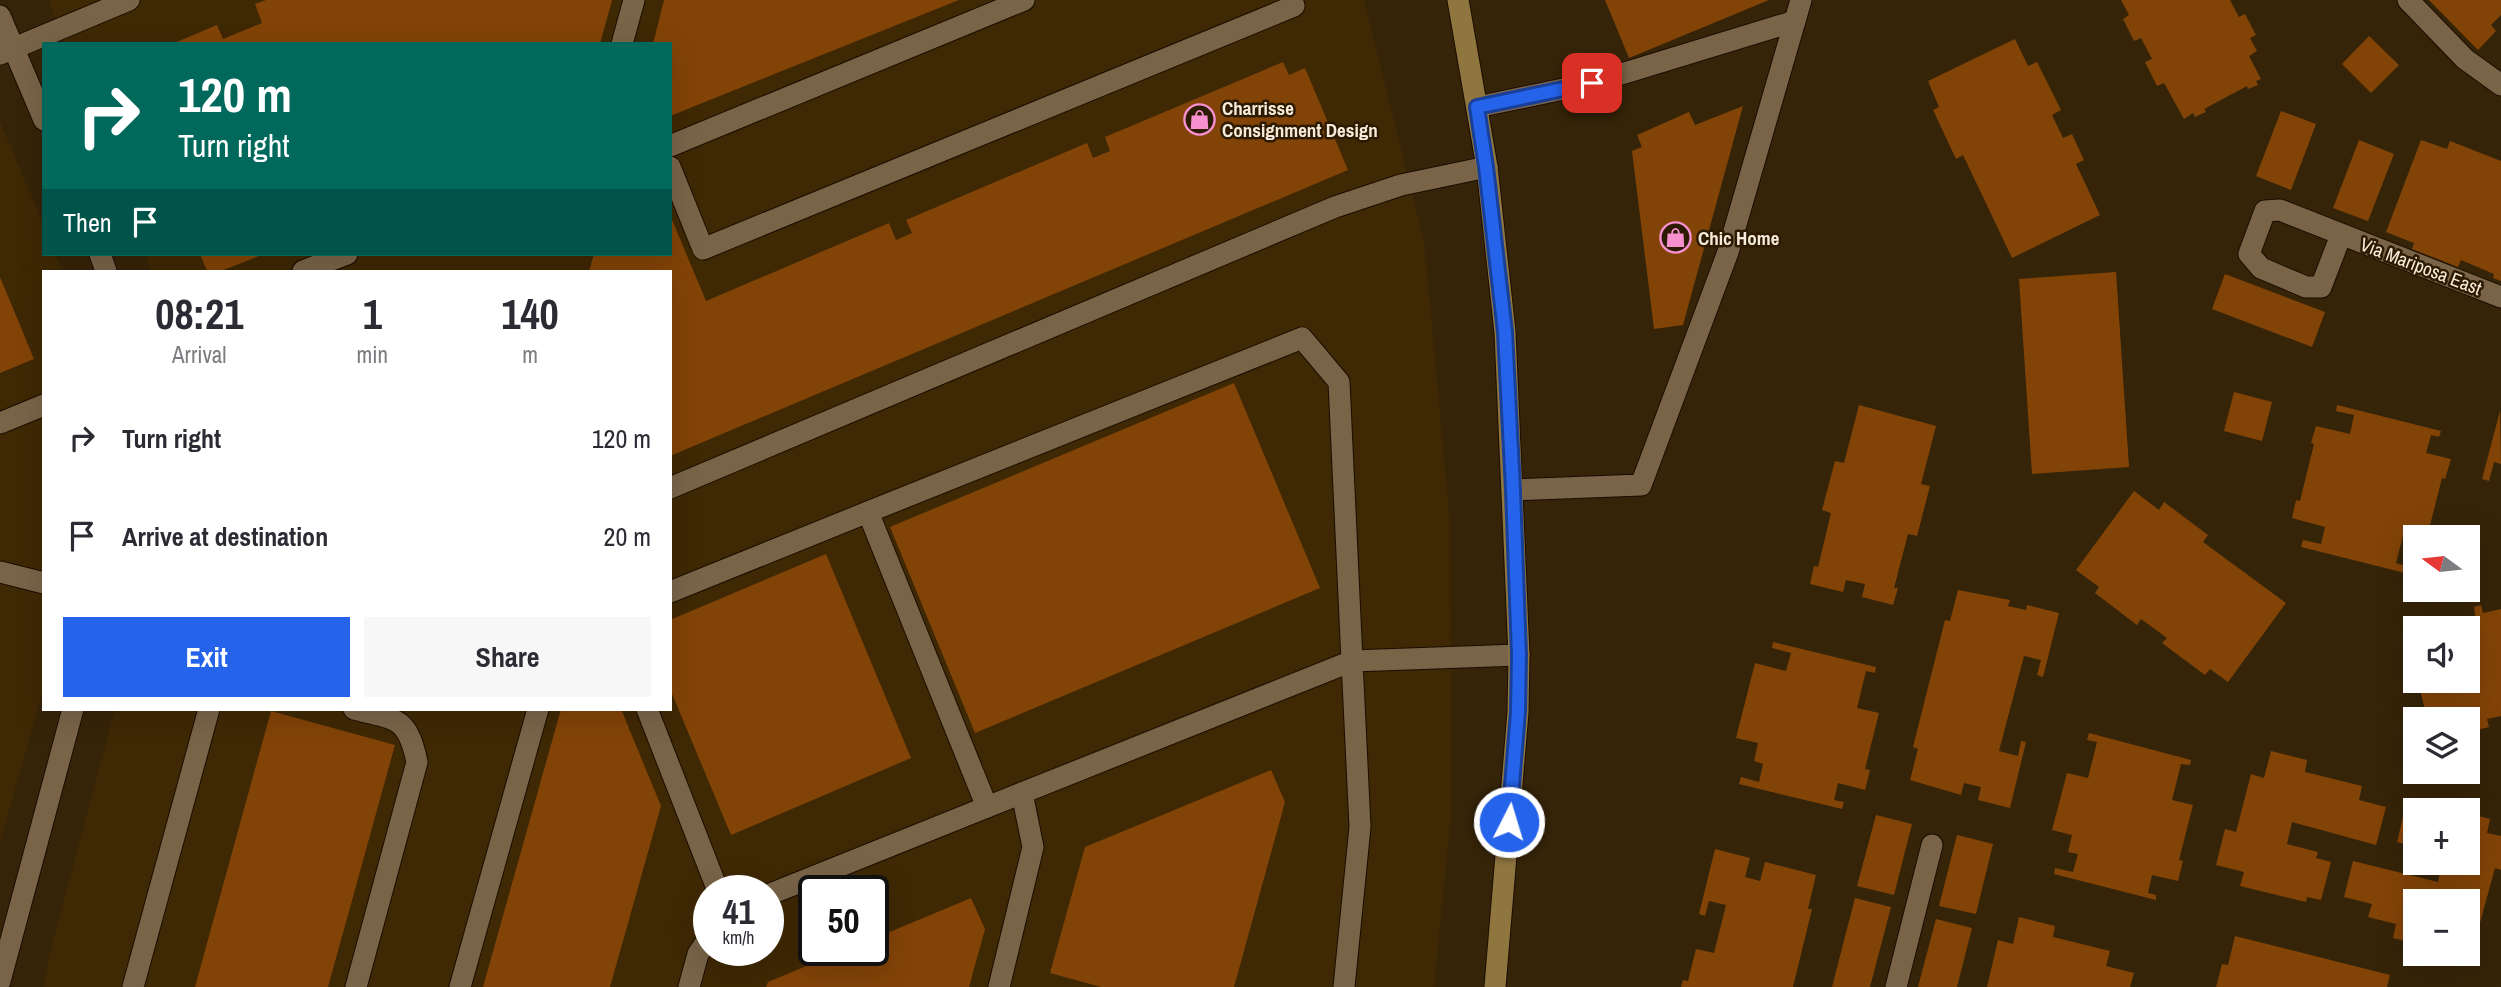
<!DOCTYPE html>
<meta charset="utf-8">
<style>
body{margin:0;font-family:"Archivo Narrow",sans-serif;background:#f7f7f7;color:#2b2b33;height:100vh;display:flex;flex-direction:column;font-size:26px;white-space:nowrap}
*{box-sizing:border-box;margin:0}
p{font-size:23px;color:#7c7c81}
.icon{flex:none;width:38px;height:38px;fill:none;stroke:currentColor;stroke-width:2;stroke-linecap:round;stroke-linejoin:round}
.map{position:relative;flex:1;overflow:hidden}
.panel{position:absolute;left:42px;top:270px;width:630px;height:441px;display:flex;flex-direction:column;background:#fff;border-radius:0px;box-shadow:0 7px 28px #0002}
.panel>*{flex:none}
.guide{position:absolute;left:42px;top:42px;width:630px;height:214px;border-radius:0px;box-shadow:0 7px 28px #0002;background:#00695c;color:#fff;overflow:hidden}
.needle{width:46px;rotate:285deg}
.controls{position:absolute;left:2403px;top:525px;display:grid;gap:14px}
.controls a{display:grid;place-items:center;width:77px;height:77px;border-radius:0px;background:#fff;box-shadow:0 7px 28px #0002;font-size:35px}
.speed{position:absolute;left:693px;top:875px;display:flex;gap:14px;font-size:35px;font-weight:700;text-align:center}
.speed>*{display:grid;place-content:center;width:91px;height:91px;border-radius:50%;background:#fff;box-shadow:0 7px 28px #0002;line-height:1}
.speed small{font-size:18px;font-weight:400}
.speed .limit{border:4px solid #111;border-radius:10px;background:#fff;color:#111}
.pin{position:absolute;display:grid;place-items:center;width:60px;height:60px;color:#fff;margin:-30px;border-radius:14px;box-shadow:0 4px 10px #0006}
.me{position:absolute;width:77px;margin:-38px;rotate:5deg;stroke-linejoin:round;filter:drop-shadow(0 0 5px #0008)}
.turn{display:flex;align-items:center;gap:24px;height:147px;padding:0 21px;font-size:32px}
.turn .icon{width:91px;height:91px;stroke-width:2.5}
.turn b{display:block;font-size:49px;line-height:60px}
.then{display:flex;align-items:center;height:66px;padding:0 21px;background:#0003;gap:14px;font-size:26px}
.eta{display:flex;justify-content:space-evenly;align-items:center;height:119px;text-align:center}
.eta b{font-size:42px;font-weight:800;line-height:49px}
.button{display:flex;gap:14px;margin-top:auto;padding:14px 21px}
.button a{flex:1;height:80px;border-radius:0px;background:#2563eb;color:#fff;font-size:28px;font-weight:800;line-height:80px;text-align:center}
.button a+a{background:#f7f7f7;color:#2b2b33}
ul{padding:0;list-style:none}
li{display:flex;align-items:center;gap:21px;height:98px;padding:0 21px}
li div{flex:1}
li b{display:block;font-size:26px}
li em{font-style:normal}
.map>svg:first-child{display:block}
.built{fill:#3f2804;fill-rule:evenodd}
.building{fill:#824307}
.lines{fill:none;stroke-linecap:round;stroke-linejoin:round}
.lane-casing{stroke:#1b0d00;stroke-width:23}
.street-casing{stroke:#1b0d00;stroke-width:23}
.secondary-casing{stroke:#1b0d00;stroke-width:23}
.lane{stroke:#796448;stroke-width:21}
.street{stroke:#796448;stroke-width:21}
.secondary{stroke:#8f763f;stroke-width:21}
.route-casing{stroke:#184099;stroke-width:18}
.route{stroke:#2563eb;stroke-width:12}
.labels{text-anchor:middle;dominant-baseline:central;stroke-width:5;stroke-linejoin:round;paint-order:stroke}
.poi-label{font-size:19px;font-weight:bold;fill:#f7ebdb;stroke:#2c1a01;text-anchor:start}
.street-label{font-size:19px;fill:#f7ebdb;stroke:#2c1a01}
</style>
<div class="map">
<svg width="2501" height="987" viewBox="0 0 2501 987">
<rect width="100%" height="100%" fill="#362408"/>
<!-- built -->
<g class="built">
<path d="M49 0H1364L1424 241 1450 522 1451 817 1434 987H44L49 956 115 709H670V271H151L145 254H670V44H65ZM709 891H768V950H709ZM814 891H873V950H814Z"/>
<path d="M0 122 44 226V254H55L63 271H44V686L0 843Z"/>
</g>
<!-- building -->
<g class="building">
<path d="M266 0H612L600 44H172L217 25 223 39 262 23 255 4Z"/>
<path d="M664 0H959L670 116V44H653Z"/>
<path d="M1605 0H1769L1629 58Z"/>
<path d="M2121 0H2230L2239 17 2245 14 2256 35 2250 38 2257 51 2249 56 2261 79 2256 81 2258 85 2248 89 2247 86 2204 109 2206 112 2195 117 2193 113 2184 119 2164 83 2157 86 2145 62 2152 59 2141 38 2134 41 2123 19 2129 15Z"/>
<path d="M2429 0H2501V15L2491 25 2496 31 2478 50Z"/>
<path d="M2369 36 2399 65 2371 93 2342 64Z"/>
<path d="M2015 39 2028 66 2037 62 2061 110 2052 115 2063 138 2072 134 2084 160 2076 164 2100 215 2012 258 1963 155 1956 159 1933 110 1939 107 1928 81Z"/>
<path d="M1283 62 1289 75 1305 68 1348 170 670 456V271H589L594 254H670V215L706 301 889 223 896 240 912 233 906 220 1087 143 1093 158 1110 151 1105 137Z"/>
<path d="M1743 106 1683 325 1654 329 1632 151 1642 147 1637 135 1689 112 1695 125Z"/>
<path d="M2281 111 2316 124 2291 190 2256 176Z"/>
<path d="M2359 140 2394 154 2368 221 2333 208Z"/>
<path d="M2421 140 2447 149 2450 141 2501 161V281L2493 278 2494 274 2461 260 2458 267 2412 249 2414 243 2386 232Z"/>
<path d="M200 254H264L221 271H207Z"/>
<path d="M2116 272 2129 467 2032 474 2019 279Z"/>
<path d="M2225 274 2325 312 2312 347 2212 309Z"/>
<path d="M0 277 34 359 0 373Z"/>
<path d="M1234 383 1320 588 975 733 890 527Z"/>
<path d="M2234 392 2272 402 2262 441 2224 431Z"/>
<path d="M1859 405 1936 426 1921 484 1930 486 1917 536 1908 534 1894 588H1898L1893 605 1862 597 1865 584 1846 580 1843 592 1810 584 1814 566 1818 567 1831 513 1822 510 1835 461 1844 463Z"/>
<path d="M2337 405 2441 431 2439 437 2431 435 2426 453 2451 459 2445 479 2442 478 2428 533 2405 528 2396 563 2406 566 2405 573 2301 547 2303 540 2321 544 2325 527 2292 518 2296 500 2300 501 2314 444 2311 443 2316 426 2350 434 2354 415 2336 411Z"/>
<path d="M2500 411 2501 464 2494 462 2489 481 2482 479Z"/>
<path d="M2134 491 2159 510 2164 502 2208 535 2203 542 2286 603 2228 682 2210 669 2205 675 2162 643 2167 638 2141 619 2137 625 2095 593 2099 587 2076 570Z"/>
<path d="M826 554 911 758 731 835 670 689V620Z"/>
<path d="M1958 590 2010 600 2008 606 2026 610 2027 605 2059 613 2043 677 2037 675 2041 660 2024 656 1999 751 2018 756 2021 741 2026 742 2010 808 1978 800 1981 787 1964 783 1961 795 1910 780 1918 749 1913 747 1945 620 1950 621Z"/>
<path d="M2481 605 2483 613 2501 609V716L2487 719 2489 727 2468 732V719H2436L2434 708 2425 710 2418 681H2468V628L2419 627 2463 617 2464 624 2476 621 2474 607Z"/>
<path d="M2415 637V661L2410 662 2404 640Z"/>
<path d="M1773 642 1876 667 1875 673 1866 671 1857 708 1879 713 1865 769 1870 770 1865 790 1838 783 1834 800 1844 802 1842 809 1739 784 1741 777 1759 782 1763 764 1754 761 1758 743 1736 738 1755 663 1786 671 1791 653 1772 648Z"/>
<path d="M561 709H621L661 806 610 987H483Z"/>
<path d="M271 711 395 745 328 987H195Z"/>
<path d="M2089 733 2191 760 2190 765 2181 764 2172 800 2193 805 2179 860 2183 861 2178 881 2152 875 2148 893 2156 895V900L2054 874 2055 868 2073 872 2078 854 2068 852 2072 835 2052 830 2067 773 2088 778 2097 742 2087 740Z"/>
<path d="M2271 751 2307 760 2305 772 2362 786 2359 800 2386 807 2376 845 2292 822 2287 844 2318 852 2316 858 2331 862 2321 900 2307 897 2306 902 2240 886 2244 872 2216 865 2225 829 2236 832 2251 774 2264 778Z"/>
<path d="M1271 770 1285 802 1234 987H1101L1050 973 1085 847Z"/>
<path d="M2425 801 2455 810H2415V854L2412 853 2413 846 2397 842 2406 804 2423 809Z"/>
<path d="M2468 813 2490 819 2487 833 2501 836V870L2495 868 2478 930 2468 927V901H2415V943L2393 938 2396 924 2368 917 2372 904 2344 897 2353 861 2438 882 2442 863H2468Z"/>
<path d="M1876 815 1912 824 1894 895 1857 886Z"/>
<path d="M1957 835 1993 844 1976 914 1939 906Z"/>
<path d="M1715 849 1750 858 1745 877 1760 881 1765 862 1816 875 1808 909H1812L1793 987H1681L1683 980 1688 981 1696 949 1714 953 1726 905 1709 901 1705 916 1699 914Z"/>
<path d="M971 898 985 929 969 987H766L768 982 845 950H873V939Z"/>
<path d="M1855 898 1891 907 1870 987H1832Z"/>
<path d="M2019 917 2055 926 2053 937 2110 951 2106 966 2134 973 2130 987H1987L1998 940 2013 944Z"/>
<path d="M1936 919 1972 928 1957 987H1918Z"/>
<path d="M2235 936 2390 975 2387 987H2216L2222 964 2228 965Z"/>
</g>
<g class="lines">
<defs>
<g id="lane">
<path d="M622 44 634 0"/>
<path d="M0 54 129 0"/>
<path d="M1477 107 1592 83 1795 21"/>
<path d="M670 146 1024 0"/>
<path d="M670 167 703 249 1294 6 1292 0"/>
<path d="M303 271 347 254"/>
<path d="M0 423 44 405"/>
<path d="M670 488 1335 207 1401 185 1487 167"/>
<path d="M1513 490 1641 485 1728 252 1801 0"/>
<path d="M0 572 44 583"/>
<path d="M670 592 868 512"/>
<path d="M354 709C396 720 407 715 417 762L356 987"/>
<path d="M647 709 718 891"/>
<path d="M768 895 987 807"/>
<path d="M133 987 209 709"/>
<path d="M460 987 538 709"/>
<path d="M689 987 698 954 709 938"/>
<path d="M999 987 1033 847 1022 793"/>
<path d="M1344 987 1360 827 1352 661 987 807 868 512 1302 338 1339 382 1352 661 1519 655"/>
</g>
<g id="street">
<path d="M2408 0 2465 59 2501 85"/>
<path d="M0 16 44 120"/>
<path d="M2341 235 2321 287H2306L2261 268 2249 254 2265 211 2280 210 2501 297"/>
<path d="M100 254 106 271"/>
<path d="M0 981 73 709"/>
<path d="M1896 987 1932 845"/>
</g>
<path id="secondary" d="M1458 0 1487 167 1505 332 1519 655 1518 712 1495 987"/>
</defs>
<!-- lane casing -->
<use href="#lane" class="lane-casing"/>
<!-- street casing -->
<use href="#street" class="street-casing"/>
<!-- secondary casing -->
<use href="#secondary" class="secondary-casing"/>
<!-- lane -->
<use href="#lane" class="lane"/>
<!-- street -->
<use href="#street" class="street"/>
<!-- secondary -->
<use href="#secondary" class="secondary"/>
</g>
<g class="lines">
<defs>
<path id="route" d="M1509 822 1518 712 1519 655 1513 490 1505 332 1486 167 1477 107 1592 83"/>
</defs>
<!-- route casing -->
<use href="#route" class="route-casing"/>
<!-- route -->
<use href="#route" class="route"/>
</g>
<!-- icons -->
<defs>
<symbol id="shop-ring" viewBox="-11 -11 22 22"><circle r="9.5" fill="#2c1a01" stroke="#f690cf" stroke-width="1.5"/><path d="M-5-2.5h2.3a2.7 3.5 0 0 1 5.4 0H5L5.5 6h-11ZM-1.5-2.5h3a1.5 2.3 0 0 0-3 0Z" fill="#f690cf"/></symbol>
</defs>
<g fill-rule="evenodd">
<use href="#shop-ring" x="1182" y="102" width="35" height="35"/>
<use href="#shop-ring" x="1658" y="220" width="35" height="35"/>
</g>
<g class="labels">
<!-- poi labels -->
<g class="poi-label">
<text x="1222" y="108">Charrisse<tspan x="1222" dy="22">Consignment Design</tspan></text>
<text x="1698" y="238">Chic Home</text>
</g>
<!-- street labels -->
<g class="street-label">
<text transform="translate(2421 266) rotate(21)">Via Mariposa East</text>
</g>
</g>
</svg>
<div class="controls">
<a><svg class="needle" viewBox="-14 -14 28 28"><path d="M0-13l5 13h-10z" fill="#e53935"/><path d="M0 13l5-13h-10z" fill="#7c7c81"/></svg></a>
<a><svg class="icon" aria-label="sound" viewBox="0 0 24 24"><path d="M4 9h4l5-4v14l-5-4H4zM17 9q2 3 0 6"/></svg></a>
<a><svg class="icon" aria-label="layers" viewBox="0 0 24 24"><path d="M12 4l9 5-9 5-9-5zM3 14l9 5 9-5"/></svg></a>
<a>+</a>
<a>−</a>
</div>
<div class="speed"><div>41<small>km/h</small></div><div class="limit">50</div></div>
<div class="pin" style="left:1592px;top:83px;background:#d93025"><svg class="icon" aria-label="arrive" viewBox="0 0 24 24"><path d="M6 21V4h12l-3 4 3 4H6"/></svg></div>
<svg class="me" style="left:1509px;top:822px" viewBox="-20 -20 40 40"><circle r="17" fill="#2563eb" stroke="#fff" stroke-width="3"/><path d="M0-11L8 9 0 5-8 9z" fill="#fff"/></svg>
<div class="guide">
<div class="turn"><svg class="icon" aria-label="right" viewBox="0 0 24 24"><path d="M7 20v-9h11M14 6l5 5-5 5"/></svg><div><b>120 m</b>Turn right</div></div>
<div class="then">Then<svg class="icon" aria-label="arrive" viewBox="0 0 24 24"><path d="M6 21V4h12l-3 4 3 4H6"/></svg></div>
</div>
<section class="panel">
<div class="eta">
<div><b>08:21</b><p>Arrival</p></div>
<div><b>1</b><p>min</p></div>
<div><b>140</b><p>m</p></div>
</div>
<ul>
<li><svg class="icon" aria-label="right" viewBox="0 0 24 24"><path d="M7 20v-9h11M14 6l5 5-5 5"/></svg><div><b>Turn right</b></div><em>120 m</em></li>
<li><svg class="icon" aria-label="arrive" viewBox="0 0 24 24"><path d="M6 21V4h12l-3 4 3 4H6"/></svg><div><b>Arrive at destination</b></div><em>20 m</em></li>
</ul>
<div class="button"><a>Exit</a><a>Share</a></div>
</section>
</div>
